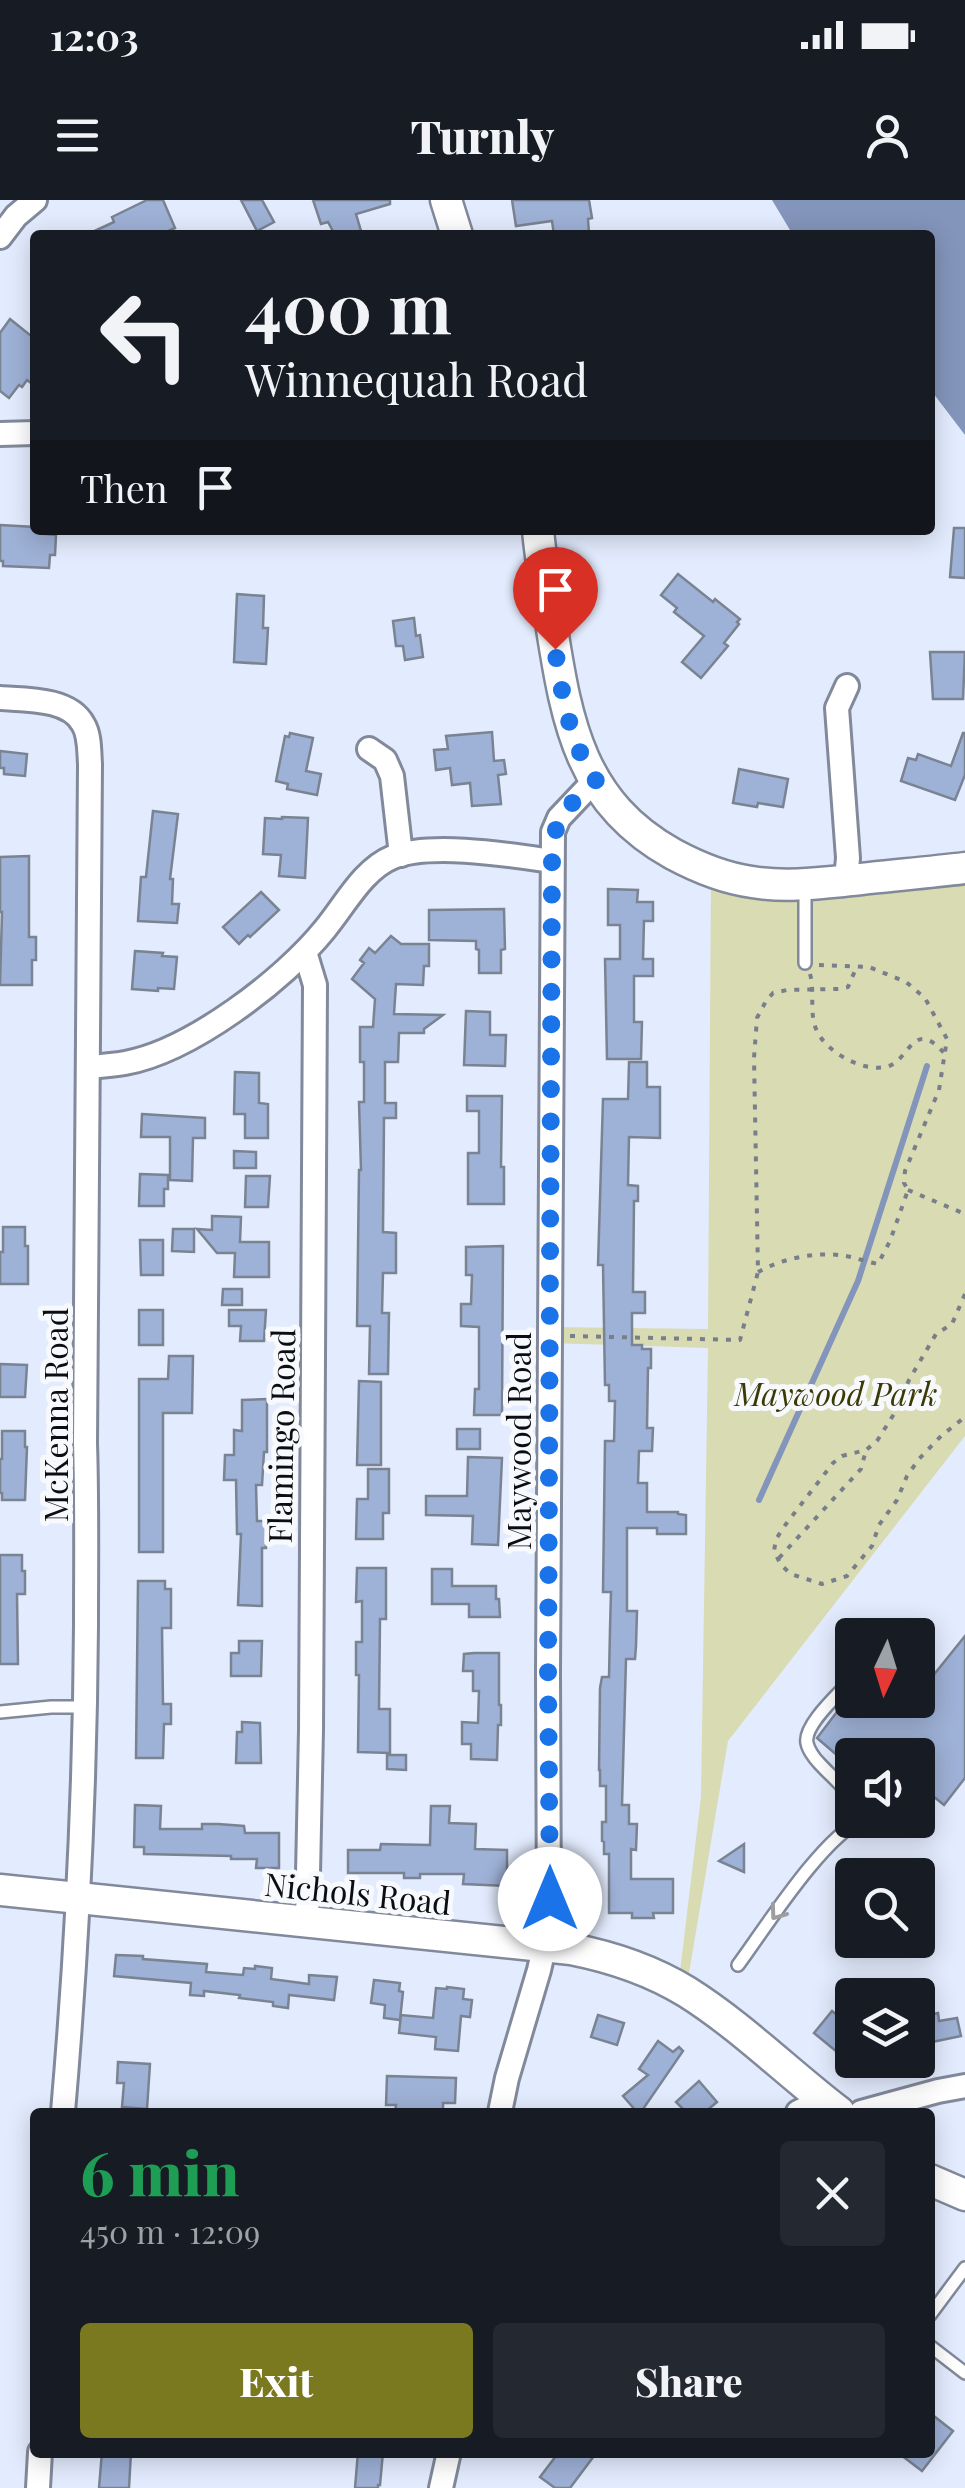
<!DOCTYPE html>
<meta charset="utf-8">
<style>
body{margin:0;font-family:"Playfair Display",serif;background:#242831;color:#f1f3f6;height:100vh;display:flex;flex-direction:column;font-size:38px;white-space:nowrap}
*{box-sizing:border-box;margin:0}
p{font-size:32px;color:#9ea1a6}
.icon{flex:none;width:55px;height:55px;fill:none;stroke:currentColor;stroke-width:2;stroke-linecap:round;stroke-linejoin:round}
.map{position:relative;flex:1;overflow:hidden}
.sheet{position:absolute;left:30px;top:1908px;width:905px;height:350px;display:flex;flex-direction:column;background:#171b24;border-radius:10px;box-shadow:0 5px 25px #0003}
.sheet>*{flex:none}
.guide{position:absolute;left:30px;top:30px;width:905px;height:305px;border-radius:10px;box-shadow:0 5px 25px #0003;background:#171b24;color:#f1f3f6;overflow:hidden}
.needle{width:65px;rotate:184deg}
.buttons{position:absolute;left:835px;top:1418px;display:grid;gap:20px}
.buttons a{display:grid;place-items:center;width:100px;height:100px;border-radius:10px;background:#171b24;box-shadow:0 5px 25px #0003;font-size:50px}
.pin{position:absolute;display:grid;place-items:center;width:85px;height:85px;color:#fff;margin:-102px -42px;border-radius:50% 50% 50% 0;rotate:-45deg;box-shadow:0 0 10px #0007}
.pin .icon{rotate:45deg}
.me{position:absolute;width:110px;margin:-55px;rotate:0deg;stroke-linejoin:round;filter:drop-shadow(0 0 8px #0008)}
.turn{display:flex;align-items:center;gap:35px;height:210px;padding:0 50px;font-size:45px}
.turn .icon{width:130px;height:130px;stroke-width:2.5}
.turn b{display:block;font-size:70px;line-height:85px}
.then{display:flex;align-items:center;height:95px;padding:0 50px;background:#0003;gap:20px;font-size:38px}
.round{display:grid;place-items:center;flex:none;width:105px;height:105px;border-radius:10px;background:#242831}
.head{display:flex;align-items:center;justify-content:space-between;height:170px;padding:0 50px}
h1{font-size:60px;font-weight:800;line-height:75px;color:#1e9e55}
.primary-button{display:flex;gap:20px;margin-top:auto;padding:20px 50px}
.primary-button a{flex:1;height:115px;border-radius:10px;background:#7a791f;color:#fff;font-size:40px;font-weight:800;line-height:115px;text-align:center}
.primary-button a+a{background:#242831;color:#f1f3f6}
.status{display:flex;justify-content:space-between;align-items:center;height:70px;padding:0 50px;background:#171b24;direction:ltr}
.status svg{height:28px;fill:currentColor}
header{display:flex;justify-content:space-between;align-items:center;height:130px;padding:0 50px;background:#171b24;font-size:45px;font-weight:800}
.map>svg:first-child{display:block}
.green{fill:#d9dbb3}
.water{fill:#8395ba}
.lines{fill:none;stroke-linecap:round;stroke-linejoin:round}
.stream{stroke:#8395ba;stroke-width:6}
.building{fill:#9eb1d6;stroke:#7a8392;stroke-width:2.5}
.lane-casing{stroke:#81899a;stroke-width:16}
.street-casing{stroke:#81899a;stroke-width:28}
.secondary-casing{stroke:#81899a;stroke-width:35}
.path{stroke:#797f8a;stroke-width:4;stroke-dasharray:5 8;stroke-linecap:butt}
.lane{stroke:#fff;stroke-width:11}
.street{stroke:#fff;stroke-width:22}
.secondary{stroke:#fff;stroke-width:30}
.oneway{stroke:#9d9ea0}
.route{stroke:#1a73e8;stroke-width:18;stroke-dasharray:0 32.4}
.labels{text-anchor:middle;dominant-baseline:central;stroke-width:10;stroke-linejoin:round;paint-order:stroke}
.park-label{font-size:32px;font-style:italic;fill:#3b3a04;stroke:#f7f9fc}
.street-label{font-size:32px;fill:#0a0d12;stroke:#f7f9fc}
</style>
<div class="status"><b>12:03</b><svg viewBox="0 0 49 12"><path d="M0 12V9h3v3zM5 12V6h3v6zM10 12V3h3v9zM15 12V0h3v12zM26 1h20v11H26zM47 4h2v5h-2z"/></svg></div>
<header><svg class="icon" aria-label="menu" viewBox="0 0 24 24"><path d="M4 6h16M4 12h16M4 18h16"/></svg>Turnly<svg class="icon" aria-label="person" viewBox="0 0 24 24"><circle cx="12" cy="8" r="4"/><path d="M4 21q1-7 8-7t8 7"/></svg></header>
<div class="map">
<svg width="965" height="2288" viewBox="0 0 965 2288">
<rect width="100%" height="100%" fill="#e3ecfe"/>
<!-- green -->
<path class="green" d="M965 668V1236L728 1541 686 1791 678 1788 701 1597 708 1148 550 1143V1127L708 1129 711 674Z"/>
<!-- water -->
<path class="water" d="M772 0H965V235L930 189V35H793Z"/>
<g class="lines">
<!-- stream -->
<path class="stream" d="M759 1300 858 1081 927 866"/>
</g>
<!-- building -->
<g class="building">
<path d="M147 0H163L175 28 170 30 173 35H86L114 22 112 17Z"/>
<path d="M241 0H262L274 22 257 31Z"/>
<path d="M313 0H390V4L356 14 361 31 347 35H335L328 22 321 24Z"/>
<path d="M512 0H589L592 18 588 19 589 33 554 35 552 21 516 26Z"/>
<path d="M10 119 35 139V186L27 180 22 187 19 185 9 198 0 191V133Z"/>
<path d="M0 325 35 327V330H45L44 334 56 335 55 355H50L49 368 3 366V361H0Z"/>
<path d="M954 328H965V378L950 377Z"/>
<path d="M678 374 713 402 715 399 740 419 737 422 739 424 724 443 728 446 701 478 682 462 704 436 674 412 677 408 661 395Z"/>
<path d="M237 394 264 396 263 428H268L266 464 234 462Z"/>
<path d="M414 418 416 436 420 435 423 457 405 460 403 446H396L393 421Z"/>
<path d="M930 452H965L963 499H933Z"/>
<path d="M492 532 494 561 504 560 506 574 498 575 501 604 472 606 470 583 452 585 450 568 436 570 434 550 448 549 446 536Z"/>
<path d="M290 533 313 538 306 571 321 574 317 595 287 589 288 584 276 581 285 536 289 537Z"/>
<path d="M963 533H965V575L955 600 901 581 908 558 916 560 918 554 951 566Z"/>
<path d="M0 551 27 554 25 576 4 574V568H0Z"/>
<path d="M739 569 788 579 783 607 758 603 757 607 733 603Z"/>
<path d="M153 611 178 614 170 679H173L172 704H179L177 723 138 721 141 677H146Z"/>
<path d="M282 617 308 618 305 678 279 676 281 655 263 654 265 618 282 619Z"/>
<path d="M29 656V737H36V760H32V785H0L2 712H0V657Z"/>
<path d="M608 689 638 690 637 702H653V721H644L643 759H653V776H634V822H642L641 859H607L605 759H620V725H608Z"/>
<path d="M261 692 279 710 250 737 248 735 239 744 223 727Z"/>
<path d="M504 709 505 749 501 750V773H479V750L476 749V741L429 740V710Z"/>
<path d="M391 736 401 744H429V766H424L423 785 396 784 394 814 443 815 424 829V833H399L398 862H385V903H396V918H384L383 1032 396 1033V1073H383L382 1113H389L388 1174H369L370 1126H357L359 970H361L359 902H364V862H360V827H373L375 799 352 779 364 763 360 760 369 748 375 753Z"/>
<path d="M135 751 163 753 162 756 177 757 174 789 158 788V791L132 789Z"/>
<path d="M466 811 490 812V835H506L505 866 464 865Z"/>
<path d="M629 862H647V887H660V938L629 937 628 985 638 986V1001H634L633 1092H645V1113H632V1145H642V1149H651V1168H648L647 1228H653L652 1251H639L638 1283H647V1312H678V1314L686 1315V1334H657V1328H627V1411H637L636 1446 635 1459H626L622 1605H629V1624H637L636 1650 631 1649V1679H673V1713H653L654 1718H632V1713H609V1654H604V1642L602 1641V1622H606V1586H600V1570H599L600 1488 602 1477H609L610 1429 611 1392H603L605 1241H614L615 1201H609V1185H605L603 1065H598L603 899H628Z"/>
<path d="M235 872 259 873V903L268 904V938H245V914H234Z"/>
<path d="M467 896H502L501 967H504V1004H468V953H479V911H467Z"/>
<path d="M142 914 205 918V938H193L192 981 170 980V937H141Z"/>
<path d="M234 951 256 952V968H234Z"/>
<path d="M140 974 168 975V989H164V1006H139Z"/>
<path d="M246 976H270L268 1007H245Z"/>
<path d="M212 1016 241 1017 240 1042H269V1077H234L235 1053H217L197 1029 212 1030Z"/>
<path d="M3 1027H25V1046H28V1084H0V1052H3Z"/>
<path d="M173 1029H194V1052L172 1051Z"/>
<path d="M140 1040H163V1075H141Z"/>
<path d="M503 1046 502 1215H474L475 1189H479V1127L461 1126V1104H471L472 1075H466V1047Z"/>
<path d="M223 1089H242V1105H222Z"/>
<rect x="139" y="1110" width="24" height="35"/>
<path d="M229 1110H266L264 1141H240L241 1126H229Z"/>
<path d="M169 1156H193L192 1213H163V1352H139V1179H168Z"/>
<path d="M0 1164 27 1165 25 1197H0Z"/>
<path d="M359 1181 381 1182V1265H357Z"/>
<path d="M267 1199V1252H264L262 1285H256L257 1321H266V1348H262V1406L238 1405 241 1334H237L236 1280H224L225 1255H234V1230L242 1231V1200Z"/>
<rect x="457" y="1229" width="23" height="20"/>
<path d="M2 1231H25V1247H27L25 1300H2V1293H0V1259H2Z"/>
<path d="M468 1257 502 1258 498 1345 472 1344 473 1316 426 1315V1296H467Z"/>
<path d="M368 1269H389V1313H383V1339H356L357 1299H368Z"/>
<path d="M0 1355H22V1371H25V1394H17L18 1464H0Z"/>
<path d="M357 1368H386V1419H380L379 1509H390V1553L358 1552 359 1475H356V1442H362V1401L356 1402Z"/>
<path d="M432 1369H452V1386H496V1399H499L500 1417H469V1404H432Z"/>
<path d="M138 1381H165V1389H171V1428H162L163 1504H171V1524H164L163 1558H136Z"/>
<path d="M965 1436V1578L944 1605 918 1584V1555H852V1568L817 1538 846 1500H862L874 1509 881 1500H918V1473L928 1482Z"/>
<path d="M239 1441H262L261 1476H231V1453H239Z"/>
<path d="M474 1453H499V1505H501V1525H498L497 1560 471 1559V1544H462V1522L478 1523 479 1491H473V1471H463L464 1454Z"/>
<path d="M242 1522 260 1523 261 1563H236L237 1532H242Z"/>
<path d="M387 1555H406V1570L387 1569Z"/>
<path d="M135 1605 161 1606 160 1629H202V1624H218L244 1626 245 1633H279V1668H256L257 1659H231V1656L144 1654V1647H134Z"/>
<path d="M431 1606H450L449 1623 476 1624 475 1649 507 1650V1686L463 1684 464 1674H420V1678H404V1673H348V1650H380L381 1644 430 1645Z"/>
<path d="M744 1644V1672L719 1661Z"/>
<path d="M116 1755 143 1756V1759L207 1764 206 1772 243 1775 244 1768 255 1769V1766L272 1768 271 1779 309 1784V1775L337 1777 334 1800 289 1795 288 1808 273 1806V1802L239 1798 240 1795 204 1791V1796L190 1795 191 1783 114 1776Z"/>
<path d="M374 1780 400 1783 399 1791 403 1792 400 1820 384 1818 385 1805 371 1803Z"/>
<path d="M447 1787 464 1789 463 1799 472 1800 470 1817 461 1816 458 1851 435 1849 436 1837 399 1833 401 1815 433 1818 436 1788 447 1789Z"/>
<path d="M832 1811 852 1827V1860L839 1849 837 1852 814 1833Z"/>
<path d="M938 1813 939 1821 957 1818 961 1836 918 1845V1817Z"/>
<path d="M598 1815 624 1823 617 1845 591 1837Z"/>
<path d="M658 1841 673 1852 679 1847 683 1851 641 1912H637L623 1896 648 1875 639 1869Z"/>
<path d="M118 1862 150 1864 147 1909 122 1907 124 1883H117Z"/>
<path d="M387 1876 456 1878 455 1903H443V1912H395L396 1905H386Z"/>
<path d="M699 1881 717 1902 705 1912H686L676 1902Z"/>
<path d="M930 2213 953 2231 922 2271 897 2252H930Z"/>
<path d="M102 2252H131L129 2288H99Z"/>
<path d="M358 2252H383L380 2285H378V2288H355Z"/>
<path d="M559 2252H597L570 2288H555L540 2277Z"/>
</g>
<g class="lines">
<defs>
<g id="lane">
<path d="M805 685V763"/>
<path d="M852 1479C841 1492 803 1525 807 1543 808 1549 814 1558 819 1563 830 1575 842 1585 852 1598"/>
<path d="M0 1512 51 1507H85"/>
<path d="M918 1608 926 1626"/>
<path d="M738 1765C766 1727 822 1638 862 1620"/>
<path d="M930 2115 965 2068"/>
<path d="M930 2146 965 2173"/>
</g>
<g id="street">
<path d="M0 37 16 16 35 0"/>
<path d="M0 234 35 233"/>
<path d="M0 498C26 500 69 498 83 524 90 535 89 551 90 564L85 1243C87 1304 86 1364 86 1425 85 1588 77 1750 63 1912"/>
<path d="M369 549 385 560 392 576 401 655"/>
<path d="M846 680 848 658 837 508 847 486"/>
<path d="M305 752 315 785 311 1530 307 1722"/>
<path d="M88 867C100 866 113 865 125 863 191 851 284 780 325 729 345 705 363 669 393 657 432 642 510 655 552 661"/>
<path d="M500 1912 507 1878 539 1770 549 1727 548 1473 553 632 559 618 595 580"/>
<path d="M798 1912 823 1900"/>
<path d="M861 1912 938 1891 965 1886"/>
<path d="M38 2288 40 2252"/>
<path d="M441 2288 449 2252"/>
</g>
<g id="secondary">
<path d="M446 0 457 35"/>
<path d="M538 330C541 363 547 396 552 429 567 524 581 603 673 654 699 668 723 678 752 682 782 687 813 684 843 681 884 676 924 673 965 668"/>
<path d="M0 1690 571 1749C612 1757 651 1770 687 1792 741 1826 788 1873 839 1912"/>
<path d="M930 1980 965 1995"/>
</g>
</defs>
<!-- lane casing -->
<use href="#lane" class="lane-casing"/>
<!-- street casing -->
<use href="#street" class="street-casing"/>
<!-- secondary casing -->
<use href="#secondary" class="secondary-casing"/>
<!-- path -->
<g class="path">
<path d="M810 774C815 791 809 811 816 829 825 852 865 874 889 866 910 859 913 817 945 854"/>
<path d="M908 990 965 1014"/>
<path d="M758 1072C783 1058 818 1051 846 1056 857 1058 867 1062 878 1064L890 1041 908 990 904 983 905 971 939 890 947 839 925 798 906 782 869 767 819 765"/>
<path d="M965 1094 952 1124 936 1134 909 1180 894 1214 877 1241 866 1250 842 1256 833 1263 786 1324 776 1339 774 1351 781 1365 791 1374 822 1384 847 1376 872 1346 879 1325 897 1300 907 1276 919 1259 941 1236 965 1217"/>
<path d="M570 1136 740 1140 758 1072 754 858 757 818 766 801 773 793 787 790 839 789 848 787 857 766"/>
<path d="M779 1358 861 1269 866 1250"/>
</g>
<!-- lane -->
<use href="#lane" class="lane"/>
<!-- street -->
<use href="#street" class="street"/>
<!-- secondary -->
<use href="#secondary" class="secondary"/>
</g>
<!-- one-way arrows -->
<defs><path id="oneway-chevron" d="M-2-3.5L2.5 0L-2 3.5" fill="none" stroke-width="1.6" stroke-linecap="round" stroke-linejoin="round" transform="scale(2.5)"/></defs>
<use class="oneway" href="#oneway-chevron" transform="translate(777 1713) rotate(126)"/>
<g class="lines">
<!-- route -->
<path class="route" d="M550 1699 548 1474 552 662C554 613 563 613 596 580 569 543 562 493 555 449"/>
</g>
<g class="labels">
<!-- park labels -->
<g class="park-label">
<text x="836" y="1192">Maywood Park</text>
</g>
<!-- street labels -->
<g class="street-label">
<text transform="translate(54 1215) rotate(-90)">McKenna Road</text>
<text transform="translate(280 1236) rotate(-89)">Flamingo Road</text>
<text transform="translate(517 1241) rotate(-90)">Maywood Road</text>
<text transform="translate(358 1692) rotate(6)">Nichols Road</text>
</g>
</g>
</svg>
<div class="buttons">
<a><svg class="needle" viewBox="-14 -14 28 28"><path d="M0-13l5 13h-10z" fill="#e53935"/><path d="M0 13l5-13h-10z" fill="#9ea1a6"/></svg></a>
<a><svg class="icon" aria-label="sound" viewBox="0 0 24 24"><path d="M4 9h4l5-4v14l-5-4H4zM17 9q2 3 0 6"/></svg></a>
<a><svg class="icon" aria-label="search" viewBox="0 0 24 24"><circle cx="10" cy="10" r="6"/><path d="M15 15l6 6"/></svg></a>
<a><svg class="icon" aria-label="layers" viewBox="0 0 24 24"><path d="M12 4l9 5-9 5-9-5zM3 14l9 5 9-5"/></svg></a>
</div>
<div class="pin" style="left:555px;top:449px;background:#d93025"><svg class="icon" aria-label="arrive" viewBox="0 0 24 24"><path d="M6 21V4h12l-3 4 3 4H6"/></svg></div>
<svg class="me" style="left:550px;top:1699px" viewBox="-20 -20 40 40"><circle r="19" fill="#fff"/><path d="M0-13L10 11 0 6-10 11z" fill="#1a73e8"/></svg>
<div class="guide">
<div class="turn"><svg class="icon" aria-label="left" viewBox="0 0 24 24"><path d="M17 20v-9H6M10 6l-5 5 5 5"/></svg><div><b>400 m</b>Winnequah Road</div></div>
<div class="then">Then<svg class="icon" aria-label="arrive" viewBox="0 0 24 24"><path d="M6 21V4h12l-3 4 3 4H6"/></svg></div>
</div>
<section class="sheet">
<div class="head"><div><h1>6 min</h1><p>450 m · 12:09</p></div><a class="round"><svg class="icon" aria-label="close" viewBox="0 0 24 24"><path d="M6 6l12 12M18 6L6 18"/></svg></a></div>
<div class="primary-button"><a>Exit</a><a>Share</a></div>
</section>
</div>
